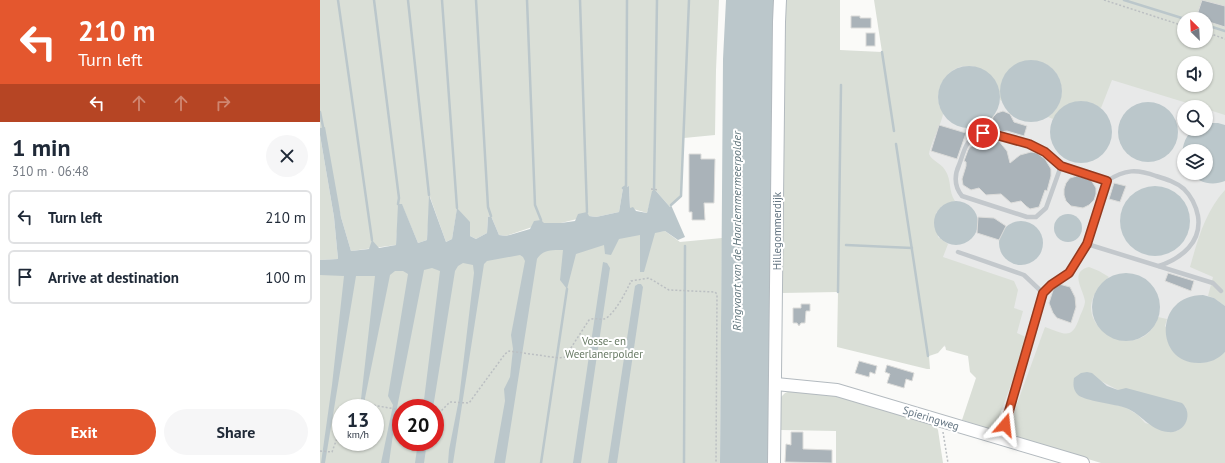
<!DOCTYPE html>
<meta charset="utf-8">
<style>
body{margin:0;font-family:"PT Sans",sans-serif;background:#f6f6f7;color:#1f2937;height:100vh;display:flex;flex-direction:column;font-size:15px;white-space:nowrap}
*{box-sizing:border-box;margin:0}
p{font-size:13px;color:#747a83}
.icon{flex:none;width:22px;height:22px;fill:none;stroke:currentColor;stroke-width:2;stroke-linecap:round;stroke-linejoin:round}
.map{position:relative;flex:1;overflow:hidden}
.sheet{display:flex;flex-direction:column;background:#fff;width:320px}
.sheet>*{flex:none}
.guide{background:#e4572e;color:#fff;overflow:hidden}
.needle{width:26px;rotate:336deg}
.buttons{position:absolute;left:857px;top:12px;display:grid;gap:8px}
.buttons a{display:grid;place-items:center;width:36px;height:36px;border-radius:50%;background:#fff;box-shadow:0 1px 3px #0004;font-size:20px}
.speed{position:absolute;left:12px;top:399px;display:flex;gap:8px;font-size:20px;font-weight:700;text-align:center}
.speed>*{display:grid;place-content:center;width:52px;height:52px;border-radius:50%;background:#fff;box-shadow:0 1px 3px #0004;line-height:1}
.speed small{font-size:10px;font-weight:400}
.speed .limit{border:6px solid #d22;background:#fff;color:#111}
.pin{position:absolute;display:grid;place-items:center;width:34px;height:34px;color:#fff;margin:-17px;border:2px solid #fff;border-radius:50%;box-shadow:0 1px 4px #0007}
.me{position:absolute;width:44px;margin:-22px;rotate:17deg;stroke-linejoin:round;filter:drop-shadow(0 0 3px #0008)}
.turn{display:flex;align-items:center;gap:14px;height:84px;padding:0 12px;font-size:18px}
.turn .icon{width:52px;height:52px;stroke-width:2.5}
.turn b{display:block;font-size:28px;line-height:34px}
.lanes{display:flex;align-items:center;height:38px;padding:0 12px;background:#0003;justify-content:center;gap:20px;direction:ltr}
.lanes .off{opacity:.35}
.round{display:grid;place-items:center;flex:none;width:42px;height:42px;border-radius:21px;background:#f6f6f7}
.head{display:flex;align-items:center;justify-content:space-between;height:68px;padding:0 12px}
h1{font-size:24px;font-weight:800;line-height:30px}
.action{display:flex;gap:8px;margin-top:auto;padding:8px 12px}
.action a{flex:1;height:46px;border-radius:24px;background:#e4572e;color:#fff;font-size:16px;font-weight:800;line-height:46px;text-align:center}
.action a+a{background:#f6f6f7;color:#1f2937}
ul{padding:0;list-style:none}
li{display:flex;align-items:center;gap:12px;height:54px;margin:0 8px 6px;padding:0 4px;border:2px solid #e0e1e3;border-radius:6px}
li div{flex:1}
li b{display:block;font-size:15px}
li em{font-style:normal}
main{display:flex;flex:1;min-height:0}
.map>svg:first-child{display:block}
.built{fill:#e8e9e9;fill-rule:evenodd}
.green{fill:#dadfd7;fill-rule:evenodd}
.water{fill:#bbc7cb}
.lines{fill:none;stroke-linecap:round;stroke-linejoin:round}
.stream{stroke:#bbc7cb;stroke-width:2.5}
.building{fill:#aab3b9;stroke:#dcdcda}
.secondary-casing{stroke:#b3babf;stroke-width:14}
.path{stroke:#bbbfc2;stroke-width:1.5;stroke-dasharray:2 2;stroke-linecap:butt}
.lane{stroke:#c3c8cc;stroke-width:4.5}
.secondary{stroke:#fff;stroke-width:12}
.route-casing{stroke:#94391e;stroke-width:10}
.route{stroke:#e4572e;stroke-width:7}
.labels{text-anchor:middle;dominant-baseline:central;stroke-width:4;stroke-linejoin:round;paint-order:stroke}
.street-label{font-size:11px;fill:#657683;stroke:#fff}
.park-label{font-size:11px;fill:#687a64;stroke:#fff}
.water-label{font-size:12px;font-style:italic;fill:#60757c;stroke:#fff}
</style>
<main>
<section class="sheet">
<div class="guide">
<div class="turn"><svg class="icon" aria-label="left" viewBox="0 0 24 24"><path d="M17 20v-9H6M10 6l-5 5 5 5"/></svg><div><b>210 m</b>Turn left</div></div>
<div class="lanes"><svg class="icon" aria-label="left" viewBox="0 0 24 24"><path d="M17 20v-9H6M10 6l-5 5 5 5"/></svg><svg class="icon off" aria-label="ahead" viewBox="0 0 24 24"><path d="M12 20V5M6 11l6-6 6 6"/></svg><svg class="icon off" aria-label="ahead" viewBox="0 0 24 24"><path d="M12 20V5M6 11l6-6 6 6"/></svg><svg class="icon off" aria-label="right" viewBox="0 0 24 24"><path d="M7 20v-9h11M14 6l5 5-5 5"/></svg></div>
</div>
<div class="head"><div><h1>1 min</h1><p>310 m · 06:48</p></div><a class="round"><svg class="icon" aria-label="close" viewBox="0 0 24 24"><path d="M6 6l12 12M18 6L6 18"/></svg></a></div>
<ul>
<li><svg class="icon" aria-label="left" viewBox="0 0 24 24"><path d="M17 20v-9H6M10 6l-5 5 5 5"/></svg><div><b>Turn left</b></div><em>210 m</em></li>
<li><svg class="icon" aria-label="arrive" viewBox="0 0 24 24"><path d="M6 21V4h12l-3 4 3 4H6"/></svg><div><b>Arrive at destination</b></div><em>100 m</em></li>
</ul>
<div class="action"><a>Exit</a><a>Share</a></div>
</section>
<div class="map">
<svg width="905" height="463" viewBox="0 0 905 463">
<rect width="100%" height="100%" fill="#fafaf8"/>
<!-- built -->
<path class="built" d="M566 4 905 111V459L841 463 665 404 679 366 612 342ZM864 107H886V129H864ZM864 151H886V173H864Z"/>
<!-- green -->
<g class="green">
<path d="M0 0H399L396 70 395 135 364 138 361 196 350 207 336 191H333L327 213 310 208 309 186 303 188 299 212 276 217 269 216 241 223H224L186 236 179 235 171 216 168 217 167 233 156 239 150 236 137 209 132 239 126 242 110 197 107 240 98 243 82 205 79 204 76 245 31 251 21 217 0 128Z"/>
<path d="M465 0H520V50L562 52 554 0H905V115L886 109V107H880L792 80 781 108C764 96 743 101 733 119L728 117C748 102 746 71 721 62 715 60 710 62 704 64 684 70 678 81 682 101L680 100C681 69 640 52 623 81 618 89 617 99 620 107 621 108 623 112 623 113 623 121 611 142 609 154 612 161 621 163 625 170 632 180 628 191 635 201L622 206 616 213 618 237 628 244 623 257 694 281 698 290 694 308 703 311 697 333 708 338 674 431 642 420 656 378 650 372 648 356 626 350 625 345 618 353 609 356 610 369H607L517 347 518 292 462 293ZM864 19H886V41H864ZM864 63H886V85H864Z"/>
<path d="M0 135 14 217 18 259 0 260Z"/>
<path d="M905 190V306L894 298 888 296 893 277 870 267C878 239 885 212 905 190Z"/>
<path d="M345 231 360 242 402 238 400 463H0V267ZM21 408H55V442H21ZM81 408H115V442H81Z"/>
<path d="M769 267 779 271 789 277C785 280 782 284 779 288 747 326 821 368 838 317L847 319 845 326 876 363 888 362 905 352V463H781L686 434 725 327C745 334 752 341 760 316 762 312 765 305 765 301 763 289 749 272 769 267ZM781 381 798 390 865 406C869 417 867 425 857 431L825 423 818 415 805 407 761 397Z"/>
<path d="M473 390 522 395 615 425 618 430 623 463H516V431L461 430V397L465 393Z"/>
</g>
<!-- water -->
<g class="water">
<path d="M406 0H455L453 38 450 463H400L403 59Z"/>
<circle cx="711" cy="91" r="31"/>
<circle cx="649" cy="97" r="31"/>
<circle cx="761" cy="132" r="31"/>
<circle cx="828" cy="132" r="30"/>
<path d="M887 123H898L905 125V181C892 186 879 183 870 173H886V151H864V163C860 150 864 137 874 129H886Z"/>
<path d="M5 127 21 217 31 251 49 249 52 240 59 248 76 245 78 204H82L98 243 107 240 109 195 126 242 132 239 137 208 150 222V236L156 239 167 233 168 217 171 216 179 235 186 236 210 229 214 221 221 220 224 223H241L255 221 258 214 267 212 269 216 276 217 299 212 303 188 309 186 310 208 313 207 316 211 327 213 332 191H336L350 207 351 205 365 237 358 240 345 231 335 233 324 272H320V235L299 239 291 255 285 254 284 245 256 254 247 289 240 280 243 250C233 250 223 249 217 259L185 463H174L185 401 184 389 190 377 193 349 191 335 205 261 203 257 200 255 167 261 164 264 133 463H128L129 450 139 399 154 273 153 265 143 263 138 266 135 271 113 408H103L120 271 112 268 104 270 76 413 69 463H61L73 405 68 396 88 274 83 271H75L70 275 43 408H40L55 276H36L5 463H1L12 385 24 276 0 275V260L18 259 14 217 0 135V128Z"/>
<circle cx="835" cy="221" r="35"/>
<circle cx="636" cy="223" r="22"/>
<circle cx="748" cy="228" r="14"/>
<circle cx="701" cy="243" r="22"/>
<path d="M283 262 287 263 290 268 261 463H253Z"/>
<circle cx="806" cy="307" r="34"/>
<path d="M318 284H321L323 287 297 463H288L315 286Z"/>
<path d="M883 295 894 298 905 306V352C898 359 890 363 880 363 835 365 833 295 883 295Z"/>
<path d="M767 372 772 373 787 386 798 390 806 388 862 403C874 414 865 434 848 432 829 430 822 414 806 408 796 404 764 401 758 395 753 390 753 384 754 378L761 373Z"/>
<path d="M98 442H107L104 463H95Z"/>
</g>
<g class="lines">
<!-- stream -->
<g class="stream">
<path d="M18 0 52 240"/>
<path d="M54 0 79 198 78 204"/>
<path d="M88 0 109 195"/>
<path d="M122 0 137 208"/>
<path d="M156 0 168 207 171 216"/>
<path d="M207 0 215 205 221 220"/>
<path d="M260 0 267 212"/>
<path d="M804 0 865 19"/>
<path d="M886 25 905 31"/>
<path d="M562 52 574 131"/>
<path d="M0 112 3 127"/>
<path d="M576 144 608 356"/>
<path d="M303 188 306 186 307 0"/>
<path d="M334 191 337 0"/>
<path d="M351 205 361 196 369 0"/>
<path d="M526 245 592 248"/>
<path d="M518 292 521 85"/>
<path d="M221 463 247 289"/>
<path d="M364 463 365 246"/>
</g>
</g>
<!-- building -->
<g class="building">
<path d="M882 0 905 6V27L886 21V19L876 18Z"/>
<path d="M531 16H540V18H551V28H531Z"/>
<rect x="546" y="33" width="9" height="13"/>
<path d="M683 111 690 114 694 122 707 126 704 136 687 131 679 132 675 128 672 123 673 117 677 113Z"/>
<path d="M619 125 646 133 637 159 611 151Z"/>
<path d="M666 139 678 140 687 151 690 163 700 155 711 152 717 153 725 159 731 169V176L727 191 725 190 719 207 710 209 706 206 701 201 691 203 681 194 666 195 659 188 651 190 643 185 642 179 646 166V162L644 161 648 150 650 147Z"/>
<path d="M369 154H381V159H395L394 203H384L385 220H372V212H369Z"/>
<path d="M757 176 771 180 776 188V194L774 200 769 205 763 208 751 206 746 201 744 195V189L746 183 750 178Z"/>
<path d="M794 183 806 186 800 202 789 199Z"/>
<path d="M658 217 674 218 686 226 679 240 657 233Z"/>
<path d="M848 273 874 281 871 291 845 281Z"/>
<path d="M739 284 750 287 755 297 756 307 751 323 737 318 733 313 729 303 734 287Z"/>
<path d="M481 304H490V311H486L485 323H481L479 326 477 323H473V308H481Z"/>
<path d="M539 361 557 366 555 374 550 372 549 377 535 373Z"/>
<path d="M567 365 594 373 592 381 586 379 584 388 567 383 570 374 565 372Z"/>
<path d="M471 432H483V449L512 450V463L465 462 466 444 471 445Z"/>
</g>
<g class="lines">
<defs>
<g id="secondary">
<path d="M456 384 517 390 763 463"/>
<path d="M454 463 459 22 460 0"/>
</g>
</defs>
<!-- secondary casing -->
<use href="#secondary" class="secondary-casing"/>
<!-- path -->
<g class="path">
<path d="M784 0 864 26"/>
<path d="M886 32 905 39"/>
<path d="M331 189 338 190"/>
<path d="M29 408 31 404 35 402 81 410"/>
<path d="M115 414H118L130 402 149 403 185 354 189 351 239 358 245 357 269 320C274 317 279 320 284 319 294 316 307 290 311 281L329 278 349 290 395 292 397 294 396 463"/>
<path d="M623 432 628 463"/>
<path d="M0 451 12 452 21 427"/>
</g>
<!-- lane -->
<g class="lane">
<path d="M787 181C805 169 817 169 836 176 846 179 856 182 864 189 871 196 876 206 878 216 882 242 862 258 839 266"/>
<path d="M767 244 893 283 901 291"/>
<path d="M638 252 704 275 723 293"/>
<path d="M681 438 723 293 731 285 749 273 767 244 787 181C776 177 750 171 741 166 735 162 731 155 725 152 712 144 668 129 655 136 645 142 643 155 639 165 634 176 634 186 642 196L707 217H716L726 208 741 166"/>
</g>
<!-- secondary -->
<use href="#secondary" class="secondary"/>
</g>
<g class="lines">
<defs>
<path id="route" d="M663 133H669L709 144 725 152 741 166 787 181 767 244 749 273 731 285 723 293 685 425"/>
</defs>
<!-- route casing -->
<use href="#route" class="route-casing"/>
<!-- route -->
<use href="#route" class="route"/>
</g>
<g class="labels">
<!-- street labels -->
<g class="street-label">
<text transform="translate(457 231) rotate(-90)">Hillegommerdijk</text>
<text transform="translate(611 418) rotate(17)">Spieringweg</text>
</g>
<!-- park labels -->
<g class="park-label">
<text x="284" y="341">Vosse- en<tspan x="284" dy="13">Weerlanerpolder</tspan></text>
</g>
<!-- water labels -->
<g class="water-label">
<text transform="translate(416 231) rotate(-90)">Ringvaart van de Haarlemmermeerpolder</text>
</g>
</g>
</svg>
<div class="buttons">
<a><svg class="needle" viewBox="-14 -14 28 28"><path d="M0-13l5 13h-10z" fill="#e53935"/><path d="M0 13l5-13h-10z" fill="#747a83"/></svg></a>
<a><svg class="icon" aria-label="sound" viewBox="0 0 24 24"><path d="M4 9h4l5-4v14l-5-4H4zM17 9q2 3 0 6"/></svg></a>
<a><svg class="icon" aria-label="search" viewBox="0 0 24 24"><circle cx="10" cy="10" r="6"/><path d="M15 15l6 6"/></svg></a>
<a><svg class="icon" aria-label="layers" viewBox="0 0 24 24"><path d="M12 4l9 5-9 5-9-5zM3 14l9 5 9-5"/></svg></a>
</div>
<div class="speed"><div>13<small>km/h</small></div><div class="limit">20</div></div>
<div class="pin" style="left:663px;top:133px;background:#d93025"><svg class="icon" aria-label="arrive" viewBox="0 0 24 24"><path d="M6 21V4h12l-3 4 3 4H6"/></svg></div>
<svg class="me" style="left:685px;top:425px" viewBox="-20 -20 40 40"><path d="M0-17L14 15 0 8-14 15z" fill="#e4572e" stroke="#fff" stroke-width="4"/></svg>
</div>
</main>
